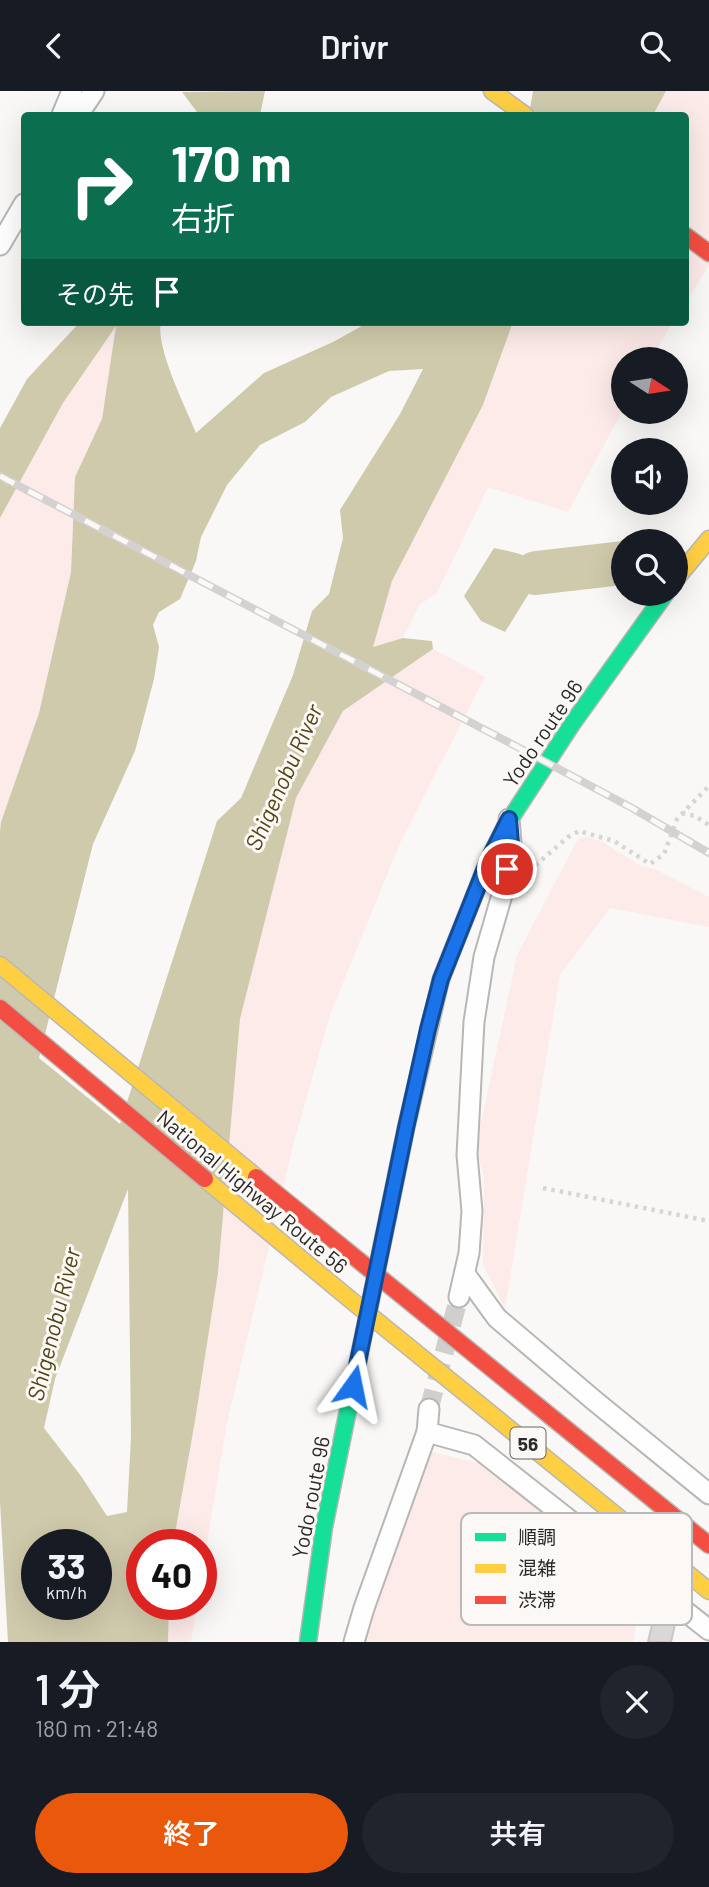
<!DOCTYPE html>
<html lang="ja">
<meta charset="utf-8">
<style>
body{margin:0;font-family:Barlow,"Noto Sans JP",sans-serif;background:#20242c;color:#f1f3f6;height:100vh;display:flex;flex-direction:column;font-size:26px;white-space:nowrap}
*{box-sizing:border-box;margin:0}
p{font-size:23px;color:#9ea1a6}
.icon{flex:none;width:38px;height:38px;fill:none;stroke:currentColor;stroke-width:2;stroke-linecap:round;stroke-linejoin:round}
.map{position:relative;height:1551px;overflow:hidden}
.drawer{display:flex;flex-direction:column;background:#171b24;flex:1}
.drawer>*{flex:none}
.banner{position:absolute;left:21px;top:21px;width:668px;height:214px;border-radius:7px;box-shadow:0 7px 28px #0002;background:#0b6e4f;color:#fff;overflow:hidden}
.needle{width:46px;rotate:102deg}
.fabs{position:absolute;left:611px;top:256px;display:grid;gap:14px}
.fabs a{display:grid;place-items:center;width:77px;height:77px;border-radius:50%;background:#171b24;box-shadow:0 7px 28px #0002;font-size:35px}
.speed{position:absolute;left:21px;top:1438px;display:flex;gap:14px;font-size:35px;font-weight:700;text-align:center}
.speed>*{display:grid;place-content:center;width:91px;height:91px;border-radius:50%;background:#171b24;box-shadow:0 7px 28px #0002;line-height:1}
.speed small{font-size:18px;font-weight:400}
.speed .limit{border:10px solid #d22;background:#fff;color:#111}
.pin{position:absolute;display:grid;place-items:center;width:60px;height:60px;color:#fff;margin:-30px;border:4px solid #fff;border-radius:50%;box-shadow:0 2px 7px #0007}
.me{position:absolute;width:77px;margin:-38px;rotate:12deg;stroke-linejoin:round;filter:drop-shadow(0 0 5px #0008)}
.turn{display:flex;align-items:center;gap:24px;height:147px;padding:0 35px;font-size:32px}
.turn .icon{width:91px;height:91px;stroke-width:2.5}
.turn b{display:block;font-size:49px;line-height:60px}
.then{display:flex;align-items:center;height:66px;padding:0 35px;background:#0003;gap:14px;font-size:26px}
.round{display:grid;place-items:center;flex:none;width:74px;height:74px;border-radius:37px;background:#20242c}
.overview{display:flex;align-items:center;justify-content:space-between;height:119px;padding:0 35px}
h1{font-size:42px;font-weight:600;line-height:52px}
.primary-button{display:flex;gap:14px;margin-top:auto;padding:14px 35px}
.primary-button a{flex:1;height:80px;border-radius:42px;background:#ea580c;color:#fff;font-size:28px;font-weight:600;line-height:80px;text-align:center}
.primary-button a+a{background:#20242c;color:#f1f3f6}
header{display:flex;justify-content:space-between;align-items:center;height:91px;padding:0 35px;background:#171b24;font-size:32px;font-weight:600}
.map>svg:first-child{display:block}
.green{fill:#fcebe8}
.water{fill:#d0caac;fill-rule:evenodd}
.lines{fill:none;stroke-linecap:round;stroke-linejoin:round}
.river{stroke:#d0caac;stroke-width:44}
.building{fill:#dad8d7;stroke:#c8c6c6;stroke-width:2}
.street-tunnel{stroke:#d0cfcd;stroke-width:19;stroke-dasharray:19 10;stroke-linecap:butt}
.street-casing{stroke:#b8b7b5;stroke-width:23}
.fast-casing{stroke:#b8b7b5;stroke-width:19}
.slow-casing{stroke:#b8b7b5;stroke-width:19}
.jam-casing{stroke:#b8b7b5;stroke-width:19}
.path{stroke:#d6d6d6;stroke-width:4.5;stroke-dasharray:3.5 5;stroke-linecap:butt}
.street{stroke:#fefefe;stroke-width:19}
.fast{stroke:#16e098;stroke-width:16}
.slow{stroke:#ffcf43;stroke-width:16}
.jam{stroke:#f24e42;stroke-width:16}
.rail-casing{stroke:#d3d2d1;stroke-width:8}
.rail{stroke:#fbf8f5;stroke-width:5;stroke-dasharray:16;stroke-linecap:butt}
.route-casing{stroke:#114b97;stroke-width:18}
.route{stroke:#1a73e8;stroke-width:12}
.labels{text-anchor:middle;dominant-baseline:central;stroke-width:6;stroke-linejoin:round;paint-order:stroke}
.shield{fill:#fbf8f5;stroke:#696766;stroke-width:2}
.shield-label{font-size:19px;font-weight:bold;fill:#2a2929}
.street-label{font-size:21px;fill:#2a2929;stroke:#fbf8f5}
.water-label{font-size:23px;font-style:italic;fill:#4f4713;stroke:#fbf8f5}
.key{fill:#fbf8f5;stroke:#bcbab8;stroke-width:2}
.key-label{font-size:19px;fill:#2a2929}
</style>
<header><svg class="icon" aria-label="back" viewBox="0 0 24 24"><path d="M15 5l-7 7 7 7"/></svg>Drivr<svg class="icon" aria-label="search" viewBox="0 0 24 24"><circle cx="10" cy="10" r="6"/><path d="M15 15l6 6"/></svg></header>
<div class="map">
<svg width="709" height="1551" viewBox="0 0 709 1551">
<rect width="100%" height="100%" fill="#faf8f6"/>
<!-- green -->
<g class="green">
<path d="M666 0H709V174L686 211V24H653Z"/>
<path d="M513 231H673L651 268H623V319L568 421 488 396 437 502 419 514 403 547 372 557 392 490 483 314Z"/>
<path d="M117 234 102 328 75 386 71 481 39 622 1 731 0 740V427L63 312Z"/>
<path d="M433 558 485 586 400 752 331 921 294 1051 227 1332 201 1487V1454H173L195 1330 218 1182 240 928 296 707 343 620Z"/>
<path d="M585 746 601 750 641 775 655 778 709 806V836L610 817 560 884 505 1217 483 1174 484 1088 476 1056 517 864 578 748Z"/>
<path d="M432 1361 490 1375 643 1498 633 1551H365L366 1543Z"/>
<path d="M169 1514H197L191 1551H168Z"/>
</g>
<!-- water -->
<g class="water">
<path d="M265 0 260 24H197V21L182 1Z"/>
<path d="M533 0H666L653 24H529Z"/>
<path d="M80 231H161C155 256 186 317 196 342L264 282 333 251 369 231H513L483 314 392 490 373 556 403 547 432 550 433 558 343 620 296 707 240 928 218 1182 195 1330 173 1454H142V1514H169L168 1551H8L0 1411V740L1 731 39 622 71 481 75 386 102 328 116 235 63 312 0 427V337L27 288ZM423 278 400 323 340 419 343 447 329 503 312 520 293 584 241 707 217 730 120 1033 39 967 93 753 135 660 154 588 159 556 153 534 159 521 180 508 196 470 201 446 227 394 260 354 305 331 331 306 389 280ZM128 1098 131 1346 127 1421 107 1425 81 1385 44 1337 55 1288ZM37 1454H96V1514H37Z"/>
<path d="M494 457C505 460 530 462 534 474 536 479 536 486 536 491L505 541 481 530 464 505Z"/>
</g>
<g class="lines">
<!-- river -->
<path class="river" d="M536 482 623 472"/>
</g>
<!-- building -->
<path class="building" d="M654 1525 676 1529 671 1551H648Z"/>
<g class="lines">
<!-- street-tunnel -->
<path class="street-tunnel" d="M429 1318 459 1206"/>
<defs>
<g id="street">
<path d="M62 24 72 0"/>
<path d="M78 24 94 0"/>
<path d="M0 154 24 113"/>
<path d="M465 1183 497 1227 596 1311 709 1403"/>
<path d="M459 1206 469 1162 472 1120 467 1064 474 931 484 866 502 804 507 778 511 752 509 728"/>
<path d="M427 1341 474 1354 709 1539"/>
<path d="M354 1551 364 1517 427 1341 429 1318"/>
</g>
<g id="fast">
<path d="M505 736 572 633 666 502"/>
<path d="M308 1551 324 1436 388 1125"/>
</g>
<g id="slow">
<path d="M492 0 525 24"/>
<path d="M676 488 709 448"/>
<path d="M0 874 256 1086"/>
<path d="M205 1088 346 1205 709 1500"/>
<path d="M388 1125 406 1037 441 888 488 770 505 736"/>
</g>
<g id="jam">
<path d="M686 145 709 162"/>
<path d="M0 917 205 1088"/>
<path d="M256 1086 709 1454"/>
</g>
</defs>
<!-- street casing -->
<use href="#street" class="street-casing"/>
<!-- fast casing -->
<use href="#fast" class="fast-casing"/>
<!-- slow casing -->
<use href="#slow" class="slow-casing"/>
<!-- jam casing -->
<use href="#jam" class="jam-casing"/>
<!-- path -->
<g class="path">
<path d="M682 722 695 725 709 734"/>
<path d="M529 780 568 746 579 740 614 750 650 773 664 763 677 728 709 695"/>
<path d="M543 1097 709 1130"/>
</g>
<!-- street -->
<use href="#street" class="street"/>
<!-- fast -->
<use href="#fast" class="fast"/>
<!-- slow -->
<use href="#slow" class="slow"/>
<!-- jam -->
<use href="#jam" class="jam"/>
<defs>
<path id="rail" d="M0 385 529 662 632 717 709 762"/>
</defs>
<!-- rail casing -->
<use href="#rail" class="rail-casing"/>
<!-- rail -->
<use href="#rail" class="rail"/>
</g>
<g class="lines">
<defs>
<path id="route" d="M353 1295 406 1037 428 938 441 888 488 770 509 728 511 752 507 778"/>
</defs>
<!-- route casing -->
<use href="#route" class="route-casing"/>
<!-- route -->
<use href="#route" class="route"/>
</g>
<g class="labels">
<!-- shield labels -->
<rect class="shield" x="510.5" y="1336.5" width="35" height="31" rx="5"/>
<g class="shield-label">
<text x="528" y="1352">56</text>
</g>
<!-- street labels -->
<g class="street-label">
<text transform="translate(542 642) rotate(-56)">Yodo route 96</text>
<text transform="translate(253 1100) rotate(40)">National Highway Route 56</text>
<text transform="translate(310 1406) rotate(-79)">Yodo route 96</text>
</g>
<!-- water labels -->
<g class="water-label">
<text transform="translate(283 686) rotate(-66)">Shigenobu River</text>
<text transform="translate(53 1233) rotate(-76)">Shigenobu River</text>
</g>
</g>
<!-- legend -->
<rect x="461" y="1422" width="231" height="112" rx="10" class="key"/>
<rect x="475" y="1442" width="31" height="8" fill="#16e098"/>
<rect x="475" y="1473" width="31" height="9" fill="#ffcf43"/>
<rect x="475" y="1505" width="31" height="8" fill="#f24e42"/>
<g class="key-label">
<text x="518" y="1453">順調</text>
<text x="518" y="1484">混雑</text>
<text x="518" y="1516">渋滞</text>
</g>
</svg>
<div class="fabs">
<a><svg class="needle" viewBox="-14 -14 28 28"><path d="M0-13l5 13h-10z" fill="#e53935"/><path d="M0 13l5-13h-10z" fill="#9ea1a6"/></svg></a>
<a><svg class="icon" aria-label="sound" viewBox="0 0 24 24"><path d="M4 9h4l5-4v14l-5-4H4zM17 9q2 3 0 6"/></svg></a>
<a><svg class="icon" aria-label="search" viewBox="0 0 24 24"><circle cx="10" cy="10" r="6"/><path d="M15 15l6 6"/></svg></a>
</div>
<div class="speed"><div>33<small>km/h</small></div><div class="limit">40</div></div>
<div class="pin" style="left:507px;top:778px;background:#d93025"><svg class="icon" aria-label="arrive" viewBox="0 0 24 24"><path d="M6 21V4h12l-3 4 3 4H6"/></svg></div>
<svg class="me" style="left:353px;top:1295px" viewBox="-20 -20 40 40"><path d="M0-17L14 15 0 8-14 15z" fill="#1a73e8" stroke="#fff" stroke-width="4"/></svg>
<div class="banner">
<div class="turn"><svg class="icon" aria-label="right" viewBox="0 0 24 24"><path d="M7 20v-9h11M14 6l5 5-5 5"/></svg><div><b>170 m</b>右折</div></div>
<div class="then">その先<svg class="icon" aria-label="arrive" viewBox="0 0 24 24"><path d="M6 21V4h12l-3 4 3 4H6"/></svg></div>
</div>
</div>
<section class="drawer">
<div class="overview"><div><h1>1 分</h1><p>180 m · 21:48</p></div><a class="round"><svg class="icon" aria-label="close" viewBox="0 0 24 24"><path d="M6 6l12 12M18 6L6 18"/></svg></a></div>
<div class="primary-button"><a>終了</a><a>共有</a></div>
</section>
